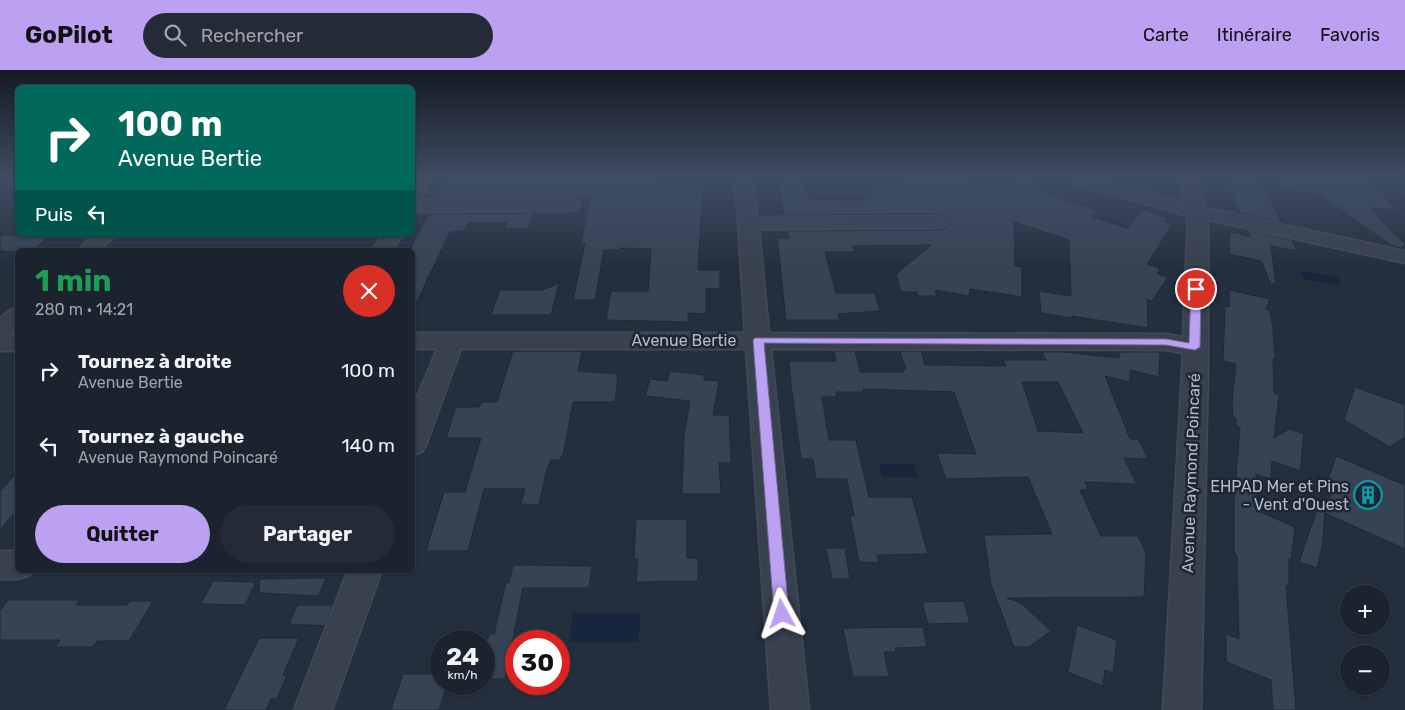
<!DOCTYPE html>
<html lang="fr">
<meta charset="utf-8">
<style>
body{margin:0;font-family:Rubik,sans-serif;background:#242b36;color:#f1f3f6;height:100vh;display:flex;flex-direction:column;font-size:19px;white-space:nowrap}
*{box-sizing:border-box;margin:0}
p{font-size:16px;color:#a0a4aa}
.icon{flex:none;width:28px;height:28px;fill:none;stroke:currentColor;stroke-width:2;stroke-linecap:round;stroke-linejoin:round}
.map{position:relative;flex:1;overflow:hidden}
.panel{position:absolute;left:15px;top:178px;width:400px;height:325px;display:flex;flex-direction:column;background:#1b232e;border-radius:8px;box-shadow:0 1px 4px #0004,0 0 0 1px #39404a}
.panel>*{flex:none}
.banner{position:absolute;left:15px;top:15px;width:400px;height:152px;border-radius:8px;box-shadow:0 1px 4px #0004,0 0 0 1px #39404a;background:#00695c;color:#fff;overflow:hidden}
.controls{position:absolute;left:1340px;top:515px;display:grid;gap:10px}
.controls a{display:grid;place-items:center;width:50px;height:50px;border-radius:50%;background:#1b232e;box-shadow:0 1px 4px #0004,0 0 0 1px #39404a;font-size:25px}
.speed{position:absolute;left:430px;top:560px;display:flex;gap:10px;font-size:25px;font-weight:700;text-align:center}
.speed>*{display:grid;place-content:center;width:65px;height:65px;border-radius:50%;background:#1b232e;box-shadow:0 1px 4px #0004,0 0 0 1px #39404a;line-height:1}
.speed small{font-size:12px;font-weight:400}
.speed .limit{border:8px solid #d22;background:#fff;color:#111}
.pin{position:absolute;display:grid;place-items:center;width:42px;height:42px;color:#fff;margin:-21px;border:2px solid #fff;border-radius:50%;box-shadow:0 1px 5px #0007}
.me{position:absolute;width:55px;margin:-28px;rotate:355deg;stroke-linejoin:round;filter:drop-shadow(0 0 4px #0008)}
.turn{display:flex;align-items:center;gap:18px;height:105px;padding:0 20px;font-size:22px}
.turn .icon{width:65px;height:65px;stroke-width:2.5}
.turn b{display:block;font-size:35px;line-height:42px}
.then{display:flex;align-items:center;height:48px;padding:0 20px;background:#0003;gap:10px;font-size:19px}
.round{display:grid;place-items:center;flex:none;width:52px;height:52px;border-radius:26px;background:#242b36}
.headline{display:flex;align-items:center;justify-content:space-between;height:85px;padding:0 20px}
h1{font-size:30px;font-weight:700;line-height:38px;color:#1e9e55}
.action{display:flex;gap:10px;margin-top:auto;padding:10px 20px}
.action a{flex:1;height:58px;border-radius:30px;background:#bca0f2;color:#111;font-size:20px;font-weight:700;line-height:58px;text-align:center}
.action a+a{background:#242b36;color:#f1f3f6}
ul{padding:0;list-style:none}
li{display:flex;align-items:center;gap:15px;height:75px;padding:0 20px}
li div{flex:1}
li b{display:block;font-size:19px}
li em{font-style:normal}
header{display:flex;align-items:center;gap:30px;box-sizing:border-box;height:70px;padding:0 25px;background:#bca0f2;color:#111}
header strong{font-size:24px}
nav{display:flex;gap:28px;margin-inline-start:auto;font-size:18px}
.search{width:350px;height:45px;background:#242b36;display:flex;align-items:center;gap:12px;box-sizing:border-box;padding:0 18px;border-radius:28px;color:#a0a4aa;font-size:19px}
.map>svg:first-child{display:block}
.water{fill:#17263c}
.building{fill:#364354;stroke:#1f2835;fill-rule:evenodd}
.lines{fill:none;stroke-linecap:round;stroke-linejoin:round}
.minor-casing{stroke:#414a57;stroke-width:3}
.minor{fill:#38414e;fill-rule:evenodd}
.route{fill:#bca0f2;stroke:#7a689d}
.labels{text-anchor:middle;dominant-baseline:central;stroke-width:5;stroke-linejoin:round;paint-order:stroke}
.street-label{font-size:16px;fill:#b4bcc9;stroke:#1d2633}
.poi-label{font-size:16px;fill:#b4bcc9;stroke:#1d2633;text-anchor:end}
</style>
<header>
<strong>GoPilot</strong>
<div class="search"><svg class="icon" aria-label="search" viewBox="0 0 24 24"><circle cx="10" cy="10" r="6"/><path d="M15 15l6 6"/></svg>Rechercher</div>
<nav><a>Carte</a><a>Itinéraire</a><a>Favoris</a></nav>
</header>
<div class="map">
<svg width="1405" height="640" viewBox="0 0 1405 640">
<rect width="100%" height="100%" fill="#242f3e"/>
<!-- water -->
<g class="water">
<path d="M1304 201 1338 208 1340 216 1305 209 1300 205Z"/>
<path d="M879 394H914L918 407H882Z"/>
<path d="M573 543 641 544 638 572H569Z"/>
</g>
<!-- building -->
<g class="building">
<path d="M447 108H642L661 109 660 115H703L698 200H720V219H706V244L688 243V252L606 250 611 221H648L651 179 620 178V180H604L595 230H573L585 173H581L590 127 436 128Z"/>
<path d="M778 108H804L808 129 865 130 863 124H876L874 119H901L902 108H969L970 116H977L980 119 1004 120 1016 108H1042L1031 119 1085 136 1097 141 1092 147 1127 158 1143 139 1168 149 1165 152 1173 154 1147 194 1160 198 1157 204 1168 207 1152 231 1147 229 1148 258 1072 246V248L1041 243 1039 221 1071 226 1069 170 1014 152 1015 196 1022 197V227L970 219 969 226 935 220 937 226H918L917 222H901L896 204 931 175 853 176 855 182H825L836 223H875L880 241 838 244 840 250H786L777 168H789L787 161 938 160 946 158 950 152 946 146 938 144 784 145Z"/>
<path d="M1224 108H1259L1282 153 1240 143Z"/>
<path d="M1278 108H1365L1398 140 1370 138 1405 174 1401 178 1392 176 1319 124 1278 119Z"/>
<path d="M534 143 528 159H505L507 153H468L465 160 450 162 412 242V175L429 144Z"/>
<path d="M1247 160 1292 170 1297 181 1271 176 1276 213 1271 215 1261 191 1229 184 1230 162 1250 166Z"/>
<path d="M0 165H51L33 180H18V182L0 181Z"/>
<path d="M559 213 551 245H491L500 220H543Z"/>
<path d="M1229 220 1270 229 1266 239 1270 240 1273 260 1275 289H1273L1274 323 1279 325 1274 368 1289 359 1304 364 1300 401 1272 391 1271 409 1256 404 1258 441 1295 457 1291 490 1289 489V516L1286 515 1296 640H1273L1271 610 1226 592V564L1239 569 1237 486 1234 482V432L1240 358 1236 355V348L1233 347 1232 330 1236 294 1223 291 1225 236 1229 237Z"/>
<path d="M513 281H582L578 301 618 304 615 332H573L563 386H561L560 390H551L546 403 539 435 521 434 525 419H484L468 481H426L444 422H465L481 368H446L456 337H479L481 332H497Z"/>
<path d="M834 281H855L860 302H904L903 299H906L900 281H921L925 295 1006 296 1003 290H1046L1042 282H1064L1119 288 1120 282H1160L1159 307 1130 300V312L1105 306 1130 369H1138L1148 389 1124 388 1137 414 1085 412 1088 420H1080L1101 466H1138L1146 483 1144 527 1007 528 1021 533 1051 561 1029 577H1014L991 514 984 465 1052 464 1028 407 946 409 937 383 976 384 954 322 863 319 864 322H836L837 327H822L829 370H856L869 427H912L928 484 877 485 879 493 859 492 850 446H854L847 409H816L813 389H801L791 314 789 291H836ZM1022 312H1058L1083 363 1038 361Z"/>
<path d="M670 301 704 305V310L719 311 713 345H729L731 393H719L721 424H682L684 365 690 331 645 326 650 309 667 311Z"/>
<path d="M1355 317 1405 335V367L1390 377 1344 350Z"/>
<path d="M1336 386 1405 415V479L1325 443 1322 477 1317 498 1299 492 1319 434 1325 435V441L1332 419 1326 416Z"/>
<path d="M18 400V439L0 460V422Z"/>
<path d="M636 449H687V488H698V511L636 512 638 489H634Z"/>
<path d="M826 478H845L850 509H832Z"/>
<path d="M513 495 592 496 589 518H523L505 609H484V587L489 564H494L506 512 509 513Z"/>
<path d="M326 508 318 526 259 523 260 509Z"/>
<path d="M213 511 256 512 245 535 201 534Z"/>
<path d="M8 530H80L76 535H127L130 531H153L129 571H97L93 577H55L60 570H0V541Z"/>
<path d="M964 531 970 553 928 554 922 532Z"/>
<path d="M297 535H333L325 556 289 554Z"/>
<path d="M1077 555 1117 570 1113 603 1105 600 1103 616 1068 602Z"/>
<path d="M923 557 927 577 895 578 896 582H884L889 607H853L843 558Z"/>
<path d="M259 568H299L283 605H287L277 629H271L266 640H224Z"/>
<path d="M403 604H441V614H447L439 640H391Z"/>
</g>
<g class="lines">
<defs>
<g id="minor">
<path d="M415 108H433L420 130 570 129 577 131 580 135 577 139 570 141 412 142V112Z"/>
<path d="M735 108H753L757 147 938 146 945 148 948 152 945 156 938 158 759 159 769 263 1166 264 1183 267 1188 146 1069 112 1066 108H1093L1185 133 1177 108H1195L1206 138 1405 181V193L1208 150V297L1201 640H1163L1183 283 1166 280 771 279 809 640H771L746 279H461L426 375 422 382 412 385V339L437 279H412V263H745Z"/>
<path d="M93 165H115L100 180H78Z"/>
<path d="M382 165H402L393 180H373Z"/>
<path d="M18 238V258L9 265H18V281H0V248L10 240Z"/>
<path d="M0 481H18V500H32L30 505 18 509H0Z"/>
<path d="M348 500H382L332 640H294Z"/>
</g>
</defs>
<!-- minor casing -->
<use href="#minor" class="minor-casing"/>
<!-- minor -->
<use href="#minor" class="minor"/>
</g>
<!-- sky -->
<linearGradient id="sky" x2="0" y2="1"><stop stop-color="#141a22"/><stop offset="0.55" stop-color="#3f4d63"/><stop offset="1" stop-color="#3f4d63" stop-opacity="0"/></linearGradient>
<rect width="1405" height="197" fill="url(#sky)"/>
<!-- route -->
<path class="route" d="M1196 216 1201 219 1200 277 1195 280 1166 275 764 273 789 544 787 549 782 551 776 549 774 544 753 270 755 268 1166 269 1189 273 1191 219Z"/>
<!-- icons -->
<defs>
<symbol id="building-ring" viewBox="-11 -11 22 22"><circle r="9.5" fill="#1d2633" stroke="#0f9aa8" stroke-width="1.5"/><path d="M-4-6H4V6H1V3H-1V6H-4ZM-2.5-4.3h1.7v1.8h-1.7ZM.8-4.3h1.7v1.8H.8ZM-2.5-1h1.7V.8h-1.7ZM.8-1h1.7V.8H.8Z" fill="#0f9aa8"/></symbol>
</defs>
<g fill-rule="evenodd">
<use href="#building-ring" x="1352" y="409" width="32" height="32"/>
</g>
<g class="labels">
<!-- street labels -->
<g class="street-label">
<text x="684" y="270">Avenue Bertie</text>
<text transform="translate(1191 403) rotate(-88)">Avenue Raymond Poincaré</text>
</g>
<!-- poi labels -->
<g class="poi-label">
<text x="1349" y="416">EHPAD Mer et Pins<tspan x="1349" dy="18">- Vent d'Ouest</tspan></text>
</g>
</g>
</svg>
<div class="controls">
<a>+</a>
<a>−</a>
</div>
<div class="speed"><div>24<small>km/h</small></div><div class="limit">30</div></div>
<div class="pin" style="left:1196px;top:219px;background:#d93025"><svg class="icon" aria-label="arrive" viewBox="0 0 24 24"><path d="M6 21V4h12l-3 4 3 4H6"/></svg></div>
<svg class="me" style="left:782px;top:544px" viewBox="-20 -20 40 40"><path d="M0-17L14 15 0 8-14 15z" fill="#bca0f2" stroke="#fff" stroke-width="4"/></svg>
<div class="banner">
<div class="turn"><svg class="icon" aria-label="right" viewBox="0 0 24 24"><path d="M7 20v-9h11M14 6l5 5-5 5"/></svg><div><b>100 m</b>Avenue Bertie</div></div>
<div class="then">Puis<svg class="icon" aria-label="left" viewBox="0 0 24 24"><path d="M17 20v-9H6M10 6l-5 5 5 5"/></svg></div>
</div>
<section class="panel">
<div class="headline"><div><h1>1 min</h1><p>280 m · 14:21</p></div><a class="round" style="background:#d93025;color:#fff"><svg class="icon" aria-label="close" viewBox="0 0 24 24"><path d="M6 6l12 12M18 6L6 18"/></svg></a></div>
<ul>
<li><svg class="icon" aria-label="right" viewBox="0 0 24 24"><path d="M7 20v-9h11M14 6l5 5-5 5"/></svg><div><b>Tournez à droite</b><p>Avenue Bertie</p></div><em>100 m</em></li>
<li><svg class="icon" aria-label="left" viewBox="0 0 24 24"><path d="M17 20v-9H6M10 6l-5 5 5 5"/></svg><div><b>Tournez à gauche</b><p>Avenue Raymond Poincaré</p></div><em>140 m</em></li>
</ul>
<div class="action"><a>Quitter</a><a>Partager</a></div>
</section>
</div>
